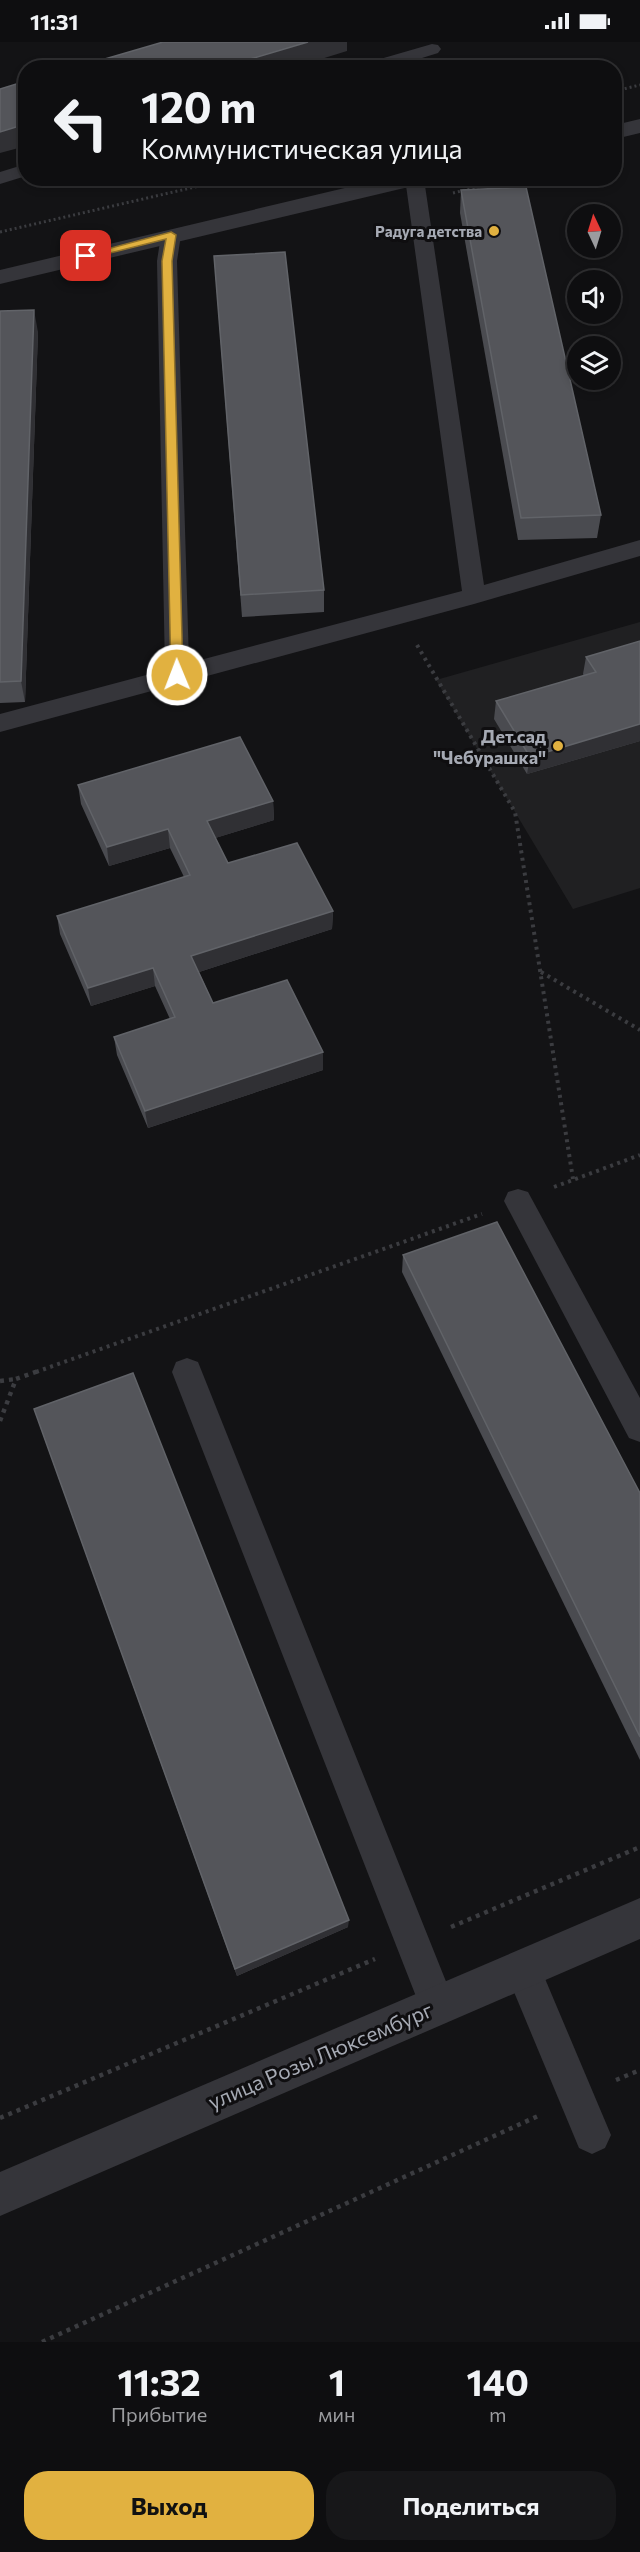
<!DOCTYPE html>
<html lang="ru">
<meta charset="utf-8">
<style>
body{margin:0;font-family:Commissioner,sans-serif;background:#171719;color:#f1f3f6;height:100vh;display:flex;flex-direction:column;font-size:22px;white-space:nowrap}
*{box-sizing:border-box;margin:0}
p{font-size:20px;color:#9b9c9f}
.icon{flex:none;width:33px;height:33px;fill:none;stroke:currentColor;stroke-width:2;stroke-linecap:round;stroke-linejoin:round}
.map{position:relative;height:2300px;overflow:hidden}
.details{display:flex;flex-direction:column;background:#0e0e10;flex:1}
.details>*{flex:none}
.hud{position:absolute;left:18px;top:18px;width:604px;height:126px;border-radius:24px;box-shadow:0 3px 9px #0003,0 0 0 2px #2e2e30;background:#0e0e10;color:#f1f3f6;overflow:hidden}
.needle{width:39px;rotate:356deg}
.tools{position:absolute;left:567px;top:162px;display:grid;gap:12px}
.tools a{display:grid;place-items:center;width:54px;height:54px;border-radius:50%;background:#0e0e10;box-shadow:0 3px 9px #0003,0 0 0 2px #2e2e30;font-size:30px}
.pin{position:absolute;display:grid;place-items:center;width:51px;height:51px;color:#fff;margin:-26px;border-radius:12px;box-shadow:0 3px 9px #0006}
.me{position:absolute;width:66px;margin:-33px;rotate:359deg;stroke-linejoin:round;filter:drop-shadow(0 0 4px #0008)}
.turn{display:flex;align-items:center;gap:21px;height:126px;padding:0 24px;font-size:27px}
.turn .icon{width:78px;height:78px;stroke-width:2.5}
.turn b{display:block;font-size:42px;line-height:51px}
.eta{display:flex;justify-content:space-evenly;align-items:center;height:102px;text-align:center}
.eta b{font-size:36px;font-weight:700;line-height:42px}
.button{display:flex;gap:12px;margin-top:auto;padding:12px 24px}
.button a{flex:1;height:69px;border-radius:24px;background:#e1b140;color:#111;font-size:24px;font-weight:700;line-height:69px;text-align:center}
.button a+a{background:#171719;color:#f1f3f6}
.status{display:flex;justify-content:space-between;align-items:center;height:42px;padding:0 30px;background:#0e0e10;direction:ltr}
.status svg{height:16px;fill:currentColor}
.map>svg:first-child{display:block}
.built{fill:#202022}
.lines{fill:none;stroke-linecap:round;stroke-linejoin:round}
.path-far2{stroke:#3b3c40;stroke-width:3;stroke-dasharray:2 3;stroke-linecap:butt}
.path-far1{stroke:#3b3c40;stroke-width:4;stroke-dasharray:3 4.5;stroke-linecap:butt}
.path{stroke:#3b3c40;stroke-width:4.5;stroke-dasharray:4 5;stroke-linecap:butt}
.service{fill:#35353a;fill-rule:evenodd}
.tertiary{fill:#35353a;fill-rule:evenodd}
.wall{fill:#4a4b50}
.shaded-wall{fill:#303034}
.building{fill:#54555a;stroke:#616368;stroke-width:1.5}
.route{fill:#e1b140;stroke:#92732a;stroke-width:1.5}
.poi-dot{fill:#e1b140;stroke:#0f0e10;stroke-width:2}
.labels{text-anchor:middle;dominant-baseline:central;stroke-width:6;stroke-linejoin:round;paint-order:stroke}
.far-poi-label{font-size:15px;font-weight:bold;fill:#a6aab4;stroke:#0f0e10;text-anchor:end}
.poi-label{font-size:18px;font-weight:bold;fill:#a6aab4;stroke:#0f0e10;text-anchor:end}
.near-street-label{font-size:21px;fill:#a6aab4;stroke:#0f0e10}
</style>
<div class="status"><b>11:31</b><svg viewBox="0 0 49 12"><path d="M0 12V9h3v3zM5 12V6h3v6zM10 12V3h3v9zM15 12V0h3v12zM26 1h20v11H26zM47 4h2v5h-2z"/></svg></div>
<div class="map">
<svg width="640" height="2300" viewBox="0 0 640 2300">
<rect width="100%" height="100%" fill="#131315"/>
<!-- built -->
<path class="built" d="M640 580V846L573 867 436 638Z"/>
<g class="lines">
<!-- path-far2 -->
<g class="path-far2">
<path d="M615 49 640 43"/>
<path d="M453 151 515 136"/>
<path d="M0 190 234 136"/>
</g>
<!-- path-far1 -->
<g class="path-far1">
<path d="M417 603 515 770 573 1137"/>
<path d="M541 930 640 988"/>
<path d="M554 1145 640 1113"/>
<path d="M36 1330 482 1172"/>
</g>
<!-- path -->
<g class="path">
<path d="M0 1339 16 1337"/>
<path d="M0 1379 16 1337 41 1328"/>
<path d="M451 1885 640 1805"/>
<path d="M616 2038 640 2028"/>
<path d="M0 2076 375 1917"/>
<path d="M42 2300 538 2074"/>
</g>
<!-- service -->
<g class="service">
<path d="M432 2 438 3 441 7 438 11 390 26H360L363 22Z"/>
<path d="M26 122V134L0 142V130Z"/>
<path d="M405 136 424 137 484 543 640 498V514L474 562 0 690V672L165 628 157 219 161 193 164 189H178L181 193 177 219 189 621 462 549Z"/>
<path d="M518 1147 528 1150 640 1356V1400L629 1396 504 1159 508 1150Z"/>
<path d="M187 1316 198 1320 202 1330 455 1962 450 1975 437 1980 424 1975 419 1962 172 1330 176 1320Z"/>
<path d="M522 1908 535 1913 611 2093 605 2106 592 2112 579 2106 504 1926 509 1913Z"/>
</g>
<!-- tertiary -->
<g class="tertiary">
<path d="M640 77V91L615 97V83Z"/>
<path d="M387 136H428L425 141 417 143 0 242V228Z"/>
<path d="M640 1856V1897L0 2174V2130Z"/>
</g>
</g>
<!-- wall -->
<g class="wall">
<path d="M461 148 601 473 597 496 518 498 460 171Z"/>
<path d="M214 214 324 548V570L242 575Z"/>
<path d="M0 269 38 290 25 660 0 661Z"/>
<path d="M640 599V699L527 732 494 677 496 659 584 634 583 632 586 615Z"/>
<path d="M78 743 273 759 274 778 215 796 228 821 333 869 332 887 199 930 213 961 323 1028 148 1086 117 1013 114 995 170 977 155 944 91 964 60 892 57 874 184 835 170 806 109 824 81 762Z"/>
<path d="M403 1213 640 1451V1718L402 1230Z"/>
<path d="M34 1367 348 1885 237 1934Z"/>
</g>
<!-- shaded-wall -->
<g class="shaded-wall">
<path d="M308 0H347V9L292 26H220Z"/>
<path d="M26 82V104L0 111V90Z"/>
<path d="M34 268 38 290 25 660 21 639Z"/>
<path d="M640 682V699L527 732 530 715Z"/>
<path d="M273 759 274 778 209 798 207 779Z"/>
<path d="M168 787 170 806 109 824 107 805Z"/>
<path d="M333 869 332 887 193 932 191 914Z"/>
<path d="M153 926 155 944 91 964 88 946Z"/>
<path d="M323 1010V1028L148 1086 145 1069Z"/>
<path d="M349 1878 348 1885 237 1934 235 1927Z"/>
</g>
<!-- building -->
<g class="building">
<path d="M163 0H308L220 26H74Z"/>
<path d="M26 39V82L0 90V47Z"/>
<path d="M526 145 601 473 521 476 461 148Z"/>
<path d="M285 210 324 548 241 553 214 214Z"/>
<path d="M34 268 21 639 0 640V269Z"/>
<path d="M640 599V682L530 715 496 659 596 630 586 615Z"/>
<path d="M240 695 273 759 207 779 228 821 297 801 333 869 191 914 213 961 287 938 323 1010 145 1069 114 995 175 975 153 926 88 946 57 874 190 833 168 787 107 805 78 743Z"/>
<path d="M497 1180 640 1451V1695L403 1213Z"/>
<path d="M133 1331 349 1878 235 1927 34 1367Z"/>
</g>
<!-- route -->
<path class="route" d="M171 190 176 193 172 219 183 633 177 637 171 633 162 219 166 197 86 217 81 214Z"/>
<!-- markers -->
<g class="poi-dot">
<circle cx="494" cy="189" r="6"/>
<circle cx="558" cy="704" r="6"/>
</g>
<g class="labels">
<!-- far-poi labels -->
<g class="far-poi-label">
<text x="482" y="189">Радуга детства</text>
</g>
<!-- poi labels -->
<g class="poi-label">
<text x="546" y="694">Дет.сад<tspan x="546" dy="21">"Чебурашка"</tspan></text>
</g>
<!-- near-street labels -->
<g class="near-street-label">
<text transform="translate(320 2013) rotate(-23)">улица Розы Люксембург</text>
</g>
</g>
</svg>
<div class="tools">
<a><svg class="needle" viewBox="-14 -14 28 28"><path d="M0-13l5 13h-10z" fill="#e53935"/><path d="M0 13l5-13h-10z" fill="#9b9c9f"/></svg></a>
<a><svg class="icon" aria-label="sound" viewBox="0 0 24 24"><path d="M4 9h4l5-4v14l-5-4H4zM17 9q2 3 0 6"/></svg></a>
<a><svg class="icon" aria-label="layers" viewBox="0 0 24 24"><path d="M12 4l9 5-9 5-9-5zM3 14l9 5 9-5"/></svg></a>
</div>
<div class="pin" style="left:86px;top:214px;background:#d93025"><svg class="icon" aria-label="arrive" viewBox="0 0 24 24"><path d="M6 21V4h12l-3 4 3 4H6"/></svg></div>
<svg class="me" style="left:177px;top:633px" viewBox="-20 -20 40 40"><circle r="17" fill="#e1b140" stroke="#fff" stroke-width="3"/><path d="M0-11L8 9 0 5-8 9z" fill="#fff"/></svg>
<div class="hud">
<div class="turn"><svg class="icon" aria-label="left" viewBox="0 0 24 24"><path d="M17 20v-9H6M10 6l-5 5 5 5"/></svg><div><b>120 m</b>Коммунистическая улица</div></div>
</div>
</div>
<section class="details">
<div class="eta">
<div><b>11:32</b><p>Прибытие</p></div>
<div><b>1</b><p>мин</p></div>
<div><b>140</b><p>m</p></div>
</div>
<div class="button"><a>Выход</a><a>Поделиться</a></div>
</section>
